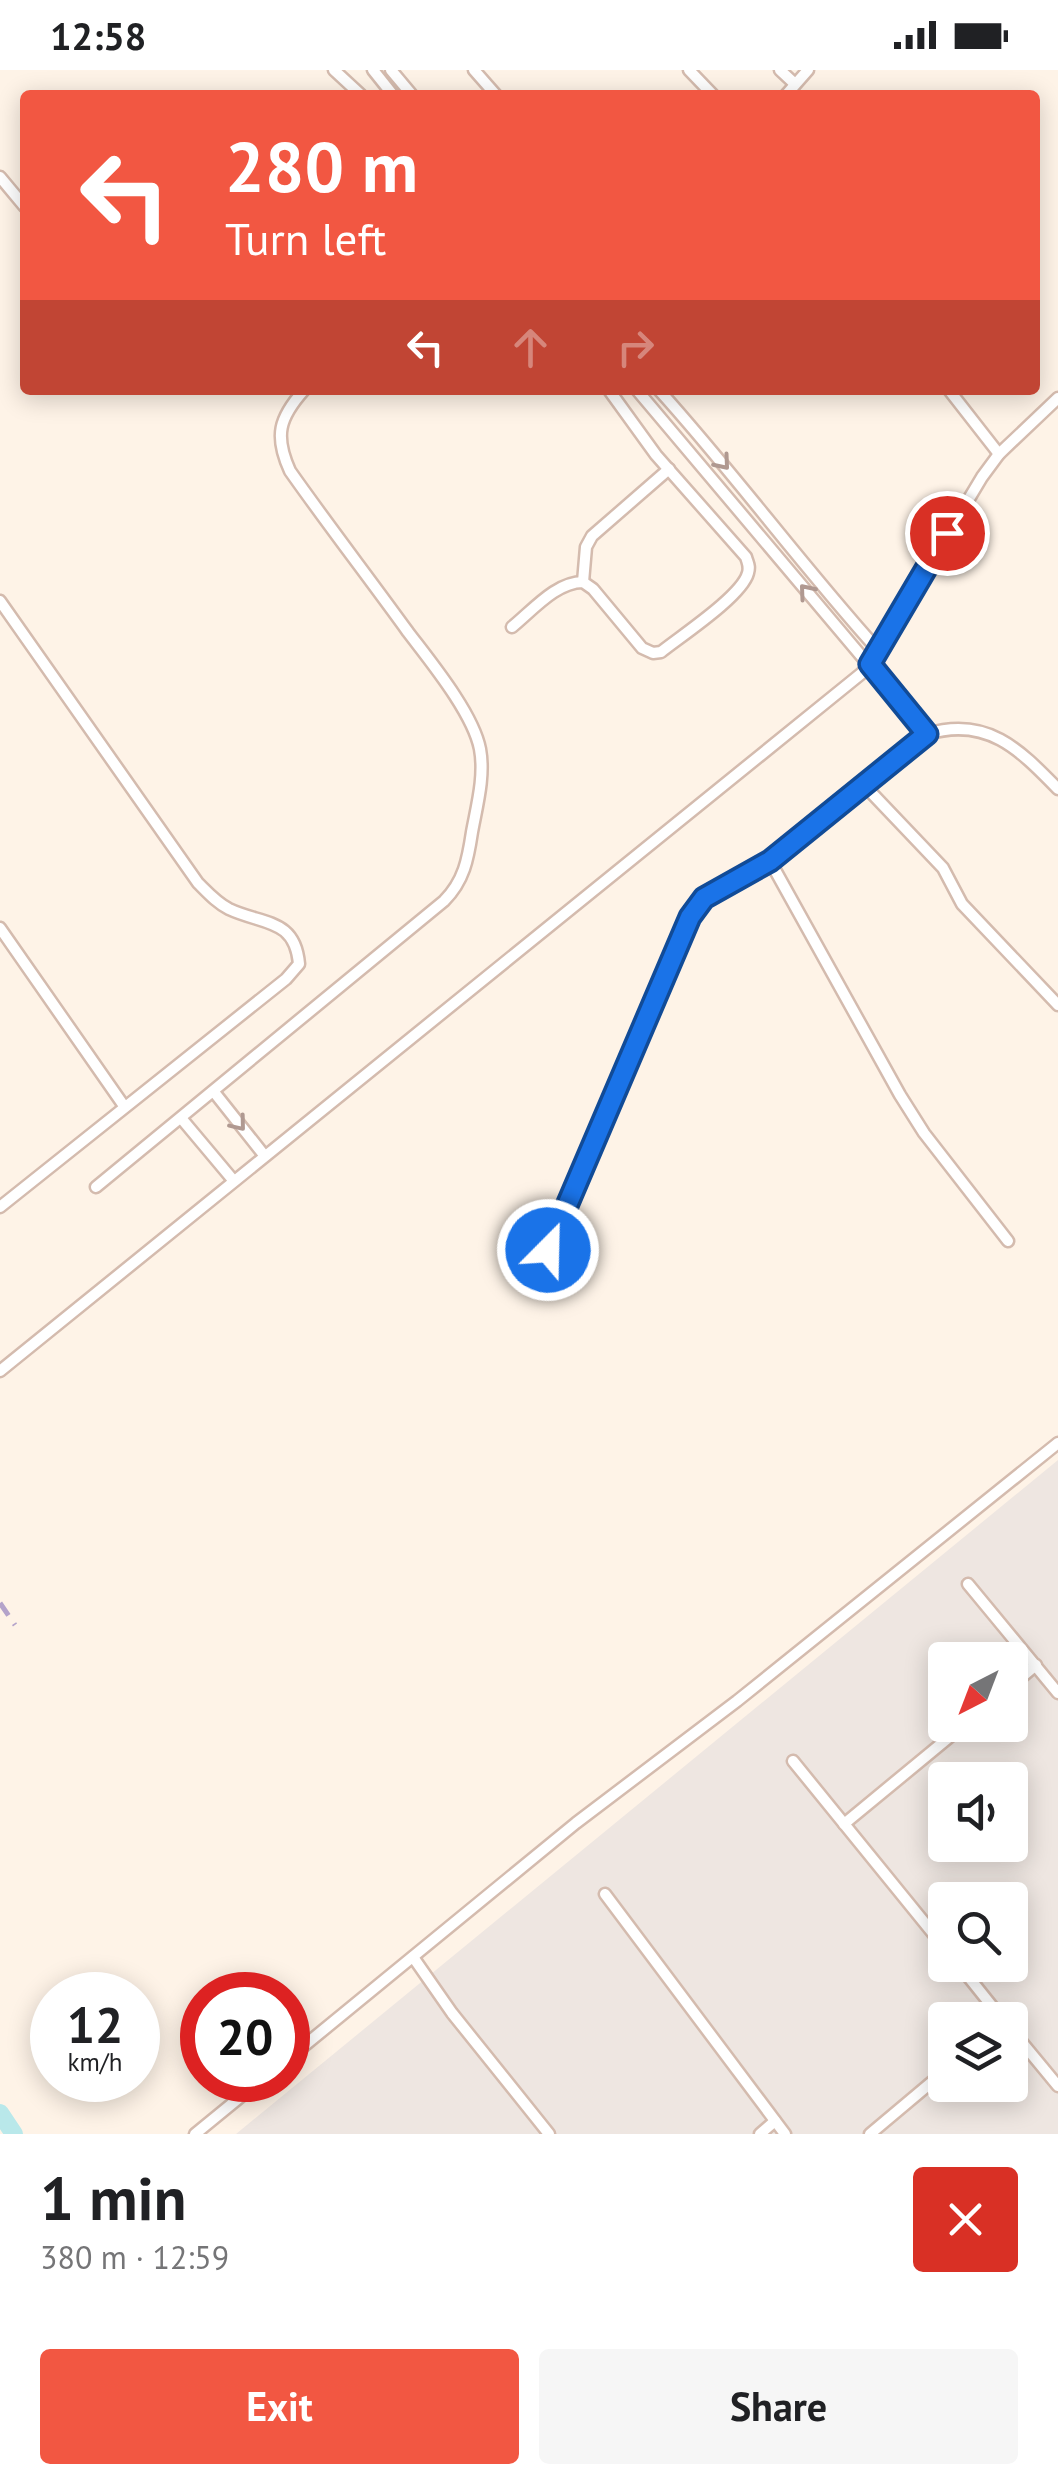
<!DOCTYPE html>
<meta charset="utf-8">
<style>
body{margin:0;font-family:"PT Sans",sans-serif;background:#f6f6f6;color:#202124;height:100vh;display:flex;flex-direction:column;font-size:38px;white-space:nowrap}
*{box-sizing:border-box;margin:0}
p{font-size:32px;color:#757577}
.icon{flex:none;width:55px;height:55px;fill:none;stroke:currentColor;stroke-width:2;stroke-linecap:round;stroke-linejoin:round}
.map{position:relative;height:2064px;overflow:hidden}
.side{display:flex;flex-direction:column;background:#fff;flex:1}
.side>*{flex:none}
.banner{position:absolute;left:20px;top:20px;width:1020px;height:305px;border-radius:10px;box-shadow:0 5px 25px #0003;background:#f25742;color:#fff;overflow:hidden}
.needle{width:65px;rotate:222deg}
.tools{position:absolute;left:928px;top:1572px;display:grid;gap:20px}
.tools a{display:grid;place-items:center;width:100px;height:100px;border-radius:10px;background:#fff;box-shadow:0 5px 25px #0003;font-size:50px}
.speed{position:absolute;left:30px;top:1902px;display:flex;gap:20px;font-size:50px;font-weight:700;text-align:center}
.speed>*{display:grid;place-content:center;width:130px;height:130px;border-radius:50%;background:#fff;box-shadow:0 5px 25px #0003;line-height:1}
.speed small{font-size:25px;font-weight:400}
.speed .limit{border:15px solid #d22;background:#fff;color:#111}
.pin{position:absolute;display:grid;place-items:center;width:85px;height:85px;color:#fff;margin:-42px;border:5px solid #fff;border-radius:50%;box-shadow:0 2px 10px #0007}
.me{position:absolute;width:110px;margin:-55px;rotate:23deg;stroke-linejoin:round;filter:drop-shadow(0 0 8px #0008)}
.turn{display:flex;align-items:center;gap:35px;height:210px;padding:0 40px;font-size:45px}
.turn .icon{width:130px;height:130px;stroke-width:2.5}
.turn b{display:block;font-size:70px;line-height:85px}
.lanes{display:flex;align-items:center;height:95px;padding:0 40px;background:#0003;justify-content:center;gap:50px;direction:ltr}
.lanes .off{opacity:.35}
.round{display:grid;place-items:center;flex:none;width:105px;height:105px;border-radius:10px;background:#f6f6f6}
.summary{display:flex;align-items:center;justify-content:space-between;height:170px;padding:0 40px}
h1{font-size:60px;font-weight:700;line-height:75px}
.cta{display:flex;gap:20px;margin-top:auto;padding:20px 40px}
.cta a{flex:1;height:115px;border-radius:10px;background:#f25742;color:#fff;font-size:40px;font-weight:700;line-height:115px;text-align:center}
.cta a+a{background:#f6f6f6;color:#202124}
.status{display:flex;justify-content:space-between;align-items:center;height:70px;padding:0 50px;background:#fff;direction:ltr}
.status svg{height:28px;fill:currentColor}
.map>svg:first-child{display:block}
.industrial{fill:#eee6e1;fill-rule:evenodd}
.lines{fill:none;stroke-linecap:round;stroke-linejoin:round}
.canal{stroke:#b9e8ea;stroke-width:18}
.lane-casing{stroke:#d4bbae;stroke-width:15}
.lane{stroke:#fff;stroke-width:10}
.rail{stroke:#b4a3ca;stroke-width:5;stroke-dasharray:15 10;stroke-linecap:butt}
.oneway{stroke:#b09991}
.route-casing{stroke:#114b97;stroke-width:25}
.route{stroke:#1a73e8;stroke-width:18}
</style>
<div class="status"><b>12:58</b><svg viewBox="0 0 49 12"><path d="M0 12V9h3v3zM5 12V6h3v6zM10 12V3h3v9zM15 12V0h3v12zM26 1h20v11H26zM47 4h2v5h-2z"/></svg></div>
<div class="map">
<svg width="1058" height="2064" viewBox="0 0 1058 2064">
<rect width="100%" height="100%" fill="#fef3e7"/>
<!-- industrial -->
<path class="industrial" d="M1058 1390V2064H236ZM945 1590H1010V1655H945ZM945 1710H1010V1775H945ZM945 1830H1010V1895H945ZM945 1950H1010V2015H945Z"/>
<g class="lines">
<!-- canal -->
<path class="canal" d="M0 2043 14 2064"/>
<defs>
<g id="lane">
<path d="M334 0 361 25"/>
<path d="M373 0 393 25"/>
<path d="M391 0 412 25"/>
<path d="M474 0 496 25"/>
<path d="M689 0 713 25"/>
<path d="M780 0 795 14"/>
<path d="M786 25 808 0"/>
<path d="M0 107 25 137"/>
<path d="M637 320 927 664"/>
<path d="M659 320C735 404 802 496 878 580"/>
<path d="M949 320 999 384"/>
<path d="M583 512 586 477 592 466 669 399"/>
<path d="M0 531 198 813C208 823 217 833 229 839 263 855 295 848 299 894L286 909 0 1137"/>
<path d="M512 557C533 540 556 512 583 512L593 519 642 578 653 583 661 582C681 566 742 526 748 503 750 496 748 494 746 487L656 385 609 320"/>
<path d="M864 715 943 798 962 834 1058 935"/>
<path d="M770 791 900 1025 924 1063 1008 1171"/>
<path d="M0 858 124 1036"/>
<path d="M214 1022 264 1085"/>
<path d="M181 1048 233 1110"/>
<path d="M96 1117 444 831C464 811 468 789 472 762 477 735 485 706 480 679 473 643 430 591 408 562 369 508 328 455 290 401 274 366 279 348 304 320"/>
<path d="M548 1181 690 847 704 828 770 791 927 664C987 646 1019 679 1058 719"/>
<path d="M0 1301 862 603 870 594 982 407 999 384 1058 328"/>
<path d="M968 1514 1058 1623"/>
<path d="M1010 1617 1036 1595"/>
<path d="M793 1691 945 1878"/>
<path d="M844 1754 964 1655"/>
<path d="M605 1824 785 2064"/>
<path d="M413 1887 452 1943 549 2064"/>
<path d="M959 1895 1003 1950"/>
<path d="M1010 1958 1058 2016"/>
<path d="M288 1989 576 1753 737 1631 1058 1373"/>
<path d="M195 2064 261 2010"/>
<path d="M760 2064 775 2051"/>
<path d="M870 2064 945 2001"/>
</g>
</defs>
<!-- lane casing -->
<use href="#lane" class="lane-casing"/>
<!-- lane -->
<use href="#lane" class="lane"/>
<!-- rail -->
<path class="rail" d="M0 1533 15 1555"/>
</g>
<!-- one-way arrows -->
<defs><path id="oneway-chevron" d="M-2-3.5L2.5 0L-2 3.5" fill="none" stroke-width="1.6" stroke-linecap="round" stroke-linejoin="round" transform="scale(2.5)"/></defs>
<g class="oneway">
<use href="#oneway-chevron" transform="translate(723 393) rotate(50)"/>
<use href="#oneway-chevron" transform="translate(806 521) rotate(-130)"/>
<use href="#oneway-chevron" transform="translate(239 1054) rotate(51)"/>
</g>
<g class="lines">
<defs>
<path id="route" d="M548 1180 690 847 704 828 770 791 927 664 870 594 947 463"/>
</defs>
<!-- route casing -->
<use href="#route" class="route-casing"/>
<!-- route -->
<use href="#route" class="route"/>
</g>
</svg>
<div class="tools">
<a><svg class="needle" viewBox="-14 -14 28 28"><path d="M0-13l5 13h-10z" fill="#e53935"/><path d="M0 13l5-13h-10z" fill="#757577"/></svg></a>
<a><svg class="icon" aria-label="sound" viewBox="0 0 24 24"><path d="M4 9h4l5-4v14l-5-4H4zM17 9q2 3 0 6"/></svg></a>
<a><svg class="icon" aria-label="search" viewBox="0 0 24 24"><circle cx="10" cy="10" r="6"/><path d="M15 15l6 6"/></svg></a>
<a><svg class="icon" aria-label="layers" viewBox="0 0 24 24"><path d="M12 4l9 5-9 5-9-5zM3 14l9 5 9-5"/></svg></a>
</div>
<div class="speed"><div>12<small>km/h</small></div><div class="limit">20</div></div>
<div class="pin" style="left:947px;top:463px;background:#d93025"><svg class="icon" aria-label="arrive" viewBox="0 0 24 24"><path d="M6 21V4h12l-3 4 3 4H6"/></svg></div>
<svg class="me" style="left:548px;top:1180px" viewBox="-20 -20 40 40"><circle r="17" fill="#1a73e8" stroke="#fff" stroke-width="3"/><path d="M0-11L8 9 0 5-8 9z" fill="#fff"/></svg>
<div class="banner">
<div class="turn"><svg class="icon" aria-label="left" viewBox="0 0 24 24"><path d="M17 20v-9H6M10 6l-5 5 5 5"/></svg><div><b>280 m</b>Turn left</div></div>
<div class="lanes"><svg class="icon" aria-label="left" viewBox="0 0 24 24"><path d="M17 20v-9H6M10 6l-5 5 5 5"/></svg><svg class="icon off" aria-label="ahead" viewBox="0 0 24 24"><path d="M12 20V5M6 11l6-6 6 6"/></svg><svg class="icon off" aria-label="right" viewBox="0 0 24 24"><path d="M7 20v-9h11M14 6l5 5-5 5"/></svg></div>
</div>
</div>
<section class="side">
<div class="summary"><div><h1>1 min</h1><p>380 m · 12:59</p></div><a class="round" style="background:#d93025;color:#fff"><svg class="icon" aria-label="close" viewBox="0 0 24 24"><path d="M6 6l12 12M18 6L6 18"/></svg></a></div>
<div class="cta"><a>Exit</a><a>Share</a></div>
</section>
